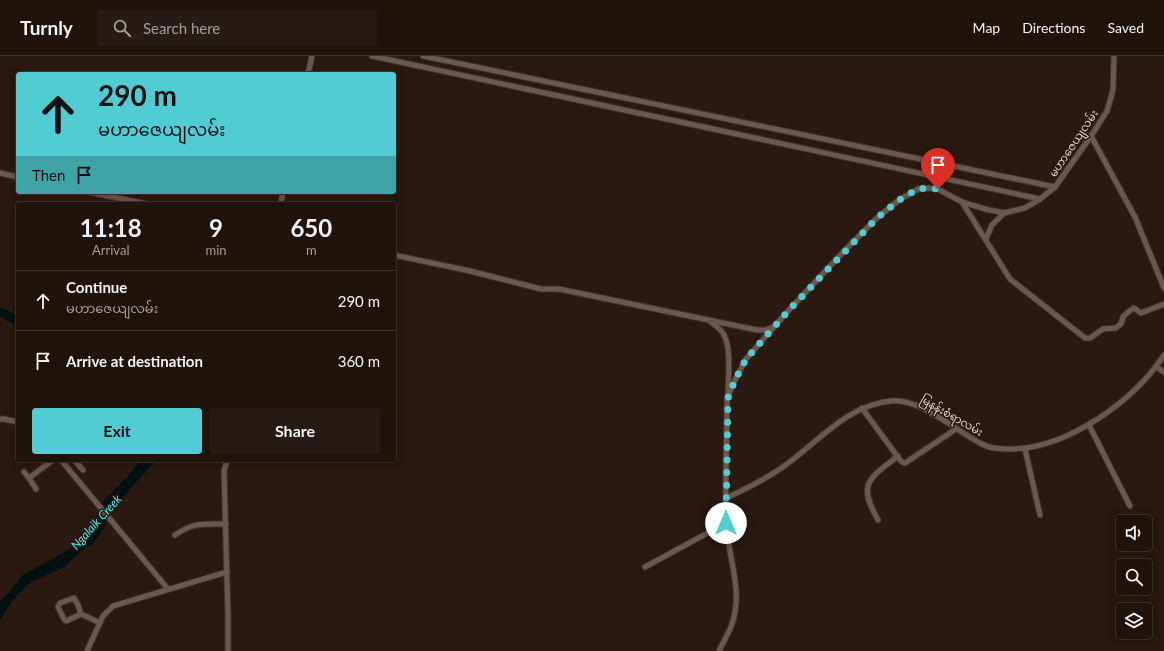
<!DOCTYPE html>
<meta charset="utf-8">
<style>
body{margin:0;font-family:Lato,"Noto Sans Myanmar",sans-serif;background:#271c15;color:#f1f3f6;height:100vh;display:flex;flex-direction:column;font-size:15px;white-space:nowrap}
*{box-sizing:border-box;margin:0}
p{font-size:13px;color:#a19e9d}
.icon{flex:none;width:22px;height:22px;fill:none;stroke:currentColor;stroke-width:2;stroke-linecap:round;stroke-linejoin:round}
.map{position:relative;flex:1;overflow:hidden}
.details{position:absolute;left:16px;top:146px;width:380px;height:260px;display:flex;flex-direction:column;background:#1f130c;border-radius:4px;box-shadow:0 2px 10px #0003,0 0 0 1px #3c322d}
.details>*{flex:none}
.guide{position:absolute;left:16px;top:16px;width:380px;height:122px;border-radius:4px;box-shadow:0 2px 10px #0003,0 0 0 1px #3c322d;background:#51ccd3;color:#111;overflow:hidden}
.tools{position:absolute;left:1116px;top:459px;display:grid;gap:8px}
.tools a{display:grid;place-items:center;width:36px;height:36px;border-radius:4px;background:#1f130c;box-shadow:0 2px 10px #0003,0 0 0 1px #3c322d;font-size:20px}
.pin{position:absolute;display:grid;place-items:center;width:34px;height:34px;color:#fff;margin:-41px -17px;border-radius:50% 50% 50% 0;rotate:-45deg;box-shadow:0 0 4px #0007}
.pin .icon{rotate:45deg}
.me{position:absolute;width:44px;margin:-22px;rotate:0deg;stroke-linejoin:round;filter:drop-shadow(0 0 3px #0008)}
.turn{display:flex;align-items:center;gap:14px;height:84px;padding:0 16px;font-size:18px}
.turn .icon{width:52px;height:52px;stroke-width:2.5}
.turn b{display:block;font-size:28px;line-height:34px}
.then{display:flex;align-items:center;height:38px;padding:0 16px;background:#0003;gap:8px;font-size:15px}
.eta{display:flex;justify-content:space-evenly;align-items:center;height:68px;text-align:center}
.eta b{font-size:24px;font-weight:700;line-height:28px}
.primary-button{display:flex;gap:8px;margin-top:auto;padding:8px 16px}
.primary-button a{flex:1;height:46px;border-radius:4px;background:#51ccd3;color:#111;font-size:16px;font-weight:700;line-height:46px;text-align:center}
.primary-button a+a{background:#271c15;color:#f1f3f6}
ul{padding:0;list-style:none}
li{display:flex;align-items:center;gap:12px;height:60px;padding:0 16px;border-top:1px solid #3c322d}
li div{flex:1}
li b{display:block;font-size:15px}
li em{font-style:normal}
header{display:flex;align-items:center;gap:24px;box-sizing:border-box;height:56px;padding:0 20px;background:#1f130c;border-bottom:1px solid #3c322d}
header strong{font-size:19px}
nav{display:flex;gap:22px;margin-inline-start:auto;font-size:14px}
.search{width:280px;height:36px;background:#271c15;display:flex;align-items:center;gap:10px;box-sizing:border-box;padding:0 14px;border-radius:4px;color:#a19e9d;font-size:15px}
.map>svg:first-child{display:block}
.water{fill:#011112}
.lines{fill:none;stroke-linecap:round;stroke-linejoin:round}
.street-casing{stroke:#3e322e;stroke-width:7}
.street{stroke:#6a574d;stroke-width:5}
.route{stroke:#51ccd3;stroke-width:7;stroke-dasharray:0 12.6}
.labels{text-anchor:middle;dominant-baseline:central;stroke-width:3;stroke-linejoin:round;paint-order:stroke}
.street-label{font-size:11px;fill:#dfd4ce;stroke:#291910}
.water-label{font-size:12px;font-style:italic;fill:#4eeaf2;stroke:#291910}
</style>
<header>
<strong>Turnly</strong>
<div class="search"><svg class="icon" aria-label="search" viewBox="0 0 24 24"><circle cx="10" cy="10" r="6"/><path d="M15 15l6 6"/></svg>Search here</div>
<nav><a>Map</a><a>Directions</a><a>Saved</a></nav>
</header>
<div class="map">
<svg width="1164" height="595" viewBox="0 0 1164 595">
<rect width="100%" height="100%" fill="#291910"/>
<!-- water -->
<g class="water">
<path d="M0 251 18 260V271L0 260Z"/>
<path d="M141 404H156L113 452 105 470 94 487 82 494 64 511 31 526 12 545 0 564V545L9 537 22 520 69 493 77 486 95 465 104 444 128 420Z"/>
</g>
<g class="lines">
<defs>
<g id="street">
<path d="M372 0 1040 143"/>
<path d="M423 0 1055 131"/>
<path d="M308 18 312 0"/>
<path d="M1091 80 1135 161 1164 232"/>
<path d="M0 117 18 121"/>
<path d="M89 136 147 148"/>
<path d="M962 146 1010 223 1085 282H1090L1103 273 1116 272 1121 268 1123 261 1128 256 1134 252 1141 257 1164 248"/>
<path d="M281 148 283 136"/>
<path d="M986 183 992 169 1004 157"/>
<path d="M394 199 470 215 541 233H559L757 274H765L773 271"/>
<path d="M711 266C715 269 720 273 723 277 732 291 728 322 728 338"/>
<path d="M1156 311 1164 316"/>
<path d="M862 352 900 404 902 406 905 407 956 373"/>
<path d="M0 363H4L18 366"/>
<path d="M1089 369 1130 450"/>
<path d="M1025 393 1040 459"/>
<path d="M61 404 168 533"/>
<path d="M74 404 83 414"/>
<path d="M227 404 224 415 228 561V595"/>
<path d="M24 416 29 422"/>
<path d="M36 433 29 422 53 404"/>
<path d="M726 442C748 432 768 422 787 408 820 384 848 349 891 345 920 342 955 374 980 387 990 393 1000 393 1012 393 1068 392 1134 345 1164 299"/>
<path d="M878 464C857 427 869 423 898 400"/>
<path d="M175 479C194 466 203 468 226 468"/>
<path d="M645 511 726 467"/>
<path d="M81 558 66 565 64 563 58 551 60 547 74 542 78 549 81 558 100 567"/>
<path d="M87 595 103 560 113 550 227 516"/>
<path d="M719 595C723 586 729 577 732 568 744 533 727 499 726 464 725 424 727 383 727 342L735 324 746 303 789 254 846 193 877 162 899 144 918 133 929 132 938 133 962 146 985 153 1004 157 1025 152 1040 143 1055 131 1091 80 1107 55 1113 34 1114 0"/>
</g>
</defs>
<!-- street casing -->
<use href="#street" class="street-casing"/>
<!-- street -->
<use href="#street" class="street"/>
</g>
<g class="lines">
<!-- route -->
<path class="route" d="M726 467 728 342 735 324 746 303 789 254 877 162 899 144 918 133 929 132 938 133"/>
</g>
<g class="labels">
<!-- street labels -->
<g class="street-label">
<text transform="translate(1073 87) rotate(-56)">မဟာဇေယျလမ်း</text>
<text transform="translate(952 359) rotate(30)">မြနန်းစံရာလမ်း</text>
</g>
<!-- water labels -->
<g class="water-label">
<text transform="translate(96 466) rotate(-48)">Ngalaik Creek</text>
</g>
</g>
</svg>
<div class="tools">
<a><svg class="icon" aria-label="sound" viewBox="0 0 24 24"><path d="M4 9h4l5-4v14l-5-4H4zM17 9q2 3 0 6"/></svg></a>
<a><svg class="icon" aria-label="search" viewBox="0 0 24 24"><circle cx="10" cy="10" r="6"/><path d="M15 15l6 6"/></svg></a>
<a><svg class="icon" aria-label="layers" viewBox="0 0 24 24"><path d="M12 4l9 5-9 5-9-5zM3 14l9 5 9-5"/></svg></a>
</div>
<div class="pin" style="left:938px;top:133px;background:#d93025"><svg class="icon" aria-label="arrive" viewBox="0 0 24 24"><path d="M6 21V4h12l-3 4 3 4H6"/></svg></div>
<svg class="me" style="left:726px;top:467px" viewBox="-20 -20 40 40"><circle r="19" fill="#fff"/><path d="M0-13L10 11 0 6-10 11z" fill="#51ccd3"/></svg>
<div class="guide">
<div class="turn"><svg class="icon" aria-label="ahead" viewBox="0 0 24 24"><path d="M12 20V5M6 11l6-6 6 6"/></svg><div><b>290 m</b>မဟာဇေယျလမ်း</div></div>
<div class="then">Then<svg class="icon" aria-label="arrive" viewBox="0 0 24 24"><path d="M6 21V4h12l-3 4 3 4H6"/></svg></div>
</div>
<section class="details">
<div class="eta">
<div><b>11:18</b><p>Arrival</p></div>
<div><b>9</b><p>min</p></div>
<div><b>650</b><p>m</p></div>
</div>
<ul>
<li><svg class="icon" aria-label="ahead" viewBox="0 0 24 24"><path d="M12 20V5M6 11l6-6 6 6"/></svg><div><b>Continue</b><p>မဟာဇေယျလမ်း</p></div><em>290 m</em></li>
<li><svg class="icon" aria-label="arrive" viewBox="0 0 24 24"><path d="M6 21V4h12l-3 4 3 4H6"/></svg><div><b>Arrive at destination</b></div><em>360 m</em></li>
</ul>
<div class="primary-button"><a>Exit</a><a>Share</a></div>
</section>
</div>
